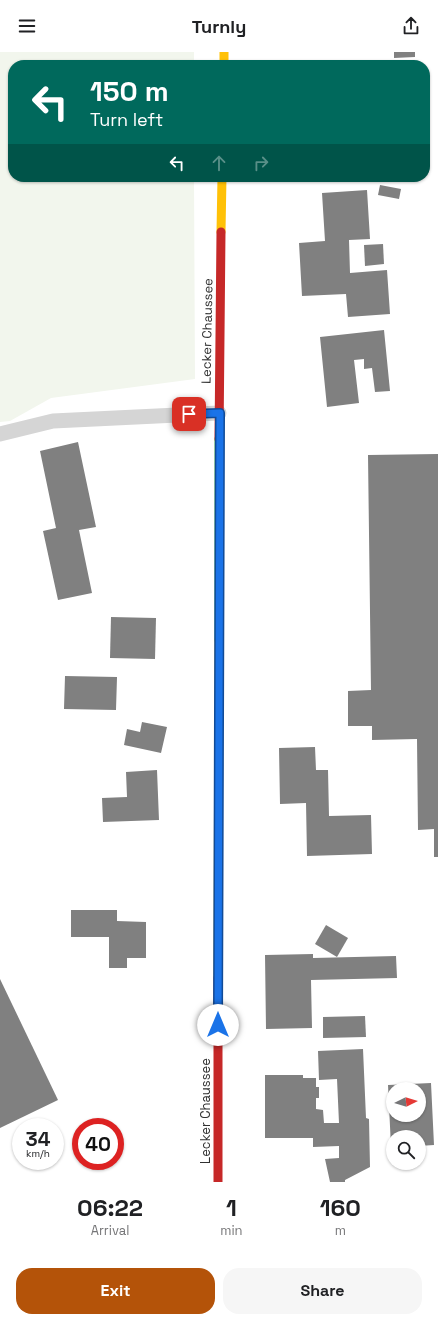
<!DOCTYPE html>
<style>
body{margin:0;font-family:"Space Grotesk",sans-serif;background:#f6f6f6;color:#202124;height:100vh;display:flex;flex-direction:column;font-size:15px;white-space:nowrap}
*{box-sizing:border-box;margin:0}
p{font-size:13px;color:#757577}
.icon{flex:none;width:22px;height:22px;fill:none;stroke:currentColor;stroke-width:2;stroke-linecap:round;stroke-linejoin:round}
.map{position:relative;height:1130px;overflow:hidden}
.sheet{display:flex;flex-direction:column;background:#fff;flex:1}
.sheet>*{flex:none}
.banner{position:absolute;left:8px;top:8px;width:422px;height:122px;border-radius:16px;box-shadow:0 1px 3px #0004;background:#00695c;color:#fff;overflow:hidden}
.needle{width:26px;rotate:85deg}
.fabs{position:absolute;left:386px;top:1030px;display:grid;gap:8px}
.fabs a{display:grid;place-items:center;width:40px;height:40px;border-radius:50%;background:#fff;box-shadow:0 1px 3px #0004;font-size:20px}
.speed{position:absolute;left:12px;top:1066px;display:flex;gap:8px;font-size:20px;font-weight:700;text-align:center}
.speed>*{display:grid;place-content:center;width:52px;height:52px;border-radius:50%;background:#fff;box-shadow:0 1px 3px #0004;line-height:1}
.speed small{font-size:10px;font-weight:400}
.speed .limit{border:6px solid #d22;background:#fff;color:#111}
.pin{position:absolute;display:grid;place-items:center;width:34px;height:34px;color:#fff;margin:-17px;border-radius:8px;box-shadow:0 2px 6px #0006}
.me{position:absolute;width:44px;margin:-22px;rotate:0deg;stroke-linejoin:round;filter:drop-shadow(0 0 3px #0008)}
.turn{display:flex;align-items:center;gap:14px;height:84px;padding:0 16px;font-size:18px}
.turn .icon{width:52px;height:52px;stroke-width:2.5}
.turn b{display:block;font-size:28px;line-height:34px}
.lanes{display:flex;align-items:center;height:38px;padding:0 16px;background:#0003;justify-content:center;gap:20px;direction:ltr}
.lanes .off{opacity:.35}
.eta{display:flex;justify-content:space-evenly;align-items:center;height:68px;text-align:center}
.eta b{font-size:24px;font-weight:800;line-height:28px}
.action{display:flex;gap:8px;margin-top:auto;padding:8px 16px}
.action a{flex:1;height:46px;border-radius:16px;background:#b45309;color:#fff;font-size:16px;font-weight:800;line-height:46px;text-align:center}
.action a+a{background:#f6f6f6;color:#202124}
header{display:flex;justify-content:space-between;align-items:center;height:52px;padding:0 16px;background:#fff;font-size:18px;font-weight:800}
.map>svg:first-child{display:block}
.green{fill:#f2f6ed}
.building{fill:#808080;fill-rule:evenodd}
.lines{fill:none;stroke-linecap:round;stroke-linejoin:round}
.lane{stroke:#d5d5d5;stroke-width:15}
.fast{stroke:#4caf50;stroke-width:9}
.slow{stroke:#ffc107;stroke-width:9}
.jam{stroke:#c62828;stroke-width:9}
.route-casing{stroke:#114b97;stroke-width:10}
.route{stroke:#1a73e8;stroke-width:7}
.labels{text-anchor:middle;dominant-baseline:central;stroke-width:4;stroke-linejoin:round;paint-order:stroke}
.street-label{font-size:13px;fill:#313131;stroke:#fff}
</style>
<header><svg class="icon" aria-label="menu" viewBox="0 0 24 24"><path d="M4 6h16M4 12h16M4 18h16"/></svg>Turnly<svg class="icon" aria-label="share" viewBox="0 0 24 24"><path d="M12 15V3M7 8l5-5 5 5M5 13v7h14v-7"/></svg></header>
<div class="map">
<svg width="438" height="1130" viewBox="0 0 438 1130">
<rect width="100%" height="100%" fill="#fff"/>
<!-- green -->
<path class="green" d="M0 0H194V13H13V125H194L195 327 51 346 10 369 0 370Z"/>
<!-- building -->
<g class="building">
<path d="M394 0H415V5L394 6Z"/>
<path d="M380 133 401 137 399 147 378 143Z"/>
<path d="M367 138 370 187 349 188 350 221 387 218 390 262 348 265 346 242 302 244 299 191 325 189 322 141Z"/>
<path d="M383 192 384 212 365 214 364 193Z"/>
<path d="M384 278 390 339 375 340 372 316 364 317V307L354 308 359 351 327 355 320 285Z"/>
<path d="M78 390 96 475 79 478 92 541 58 548 43 479 56 476 40 399Z"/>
<path d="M438 402V805H434V777L418 778 417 687 372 688V674H348V639L371 638 368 403Z"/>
<path d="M111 565 156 566 155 607 110 606Z"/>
<path d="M65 624 117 625 116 658 64 657Z"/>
<path d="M142 670 167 675 161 701 124 693 127 677 140 680Z"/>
<path d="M315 695 316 718H328L329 764 371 763 372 802 307 804 306 751 280 752 279 696Z"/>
<path d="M157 718 159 768 103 770 102 746 127 745 126 720Z"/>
<path d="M71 858H117V869L146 870V906H127V916H109V885H71Z"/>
<path d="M326 873 348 886 337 905 315 892Z"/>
<path d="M313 902V906L396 904 397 926 311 928 312 976 266 977 265 903Z"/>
<path d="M0 927 58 1048 0 1076Z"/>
<path d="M365 964 366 985 323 986V965Z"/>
<path d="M363 997 366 1066 369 1067 370 1115 345 1128V1130H330L325 1107 339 1106V1094L313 1095V1086H265V1023H303V1026H316V1035H319V1046H316V1057L323 1058 324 1071H339L337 1027 319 1028 318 999Z"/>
<path d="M431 1031 434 1093 419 1094V1085H393V1095H391L388 1033ZM393 1037H419V1063H393Z"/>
</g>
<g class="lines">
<!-- lane -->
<path class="lane" d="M0 382 53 369 219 361"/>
<!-- fast -->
<path class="fast" d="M219 588V387"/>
<!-- slow -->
<g class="slow">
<path d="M224 0V13"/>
<path d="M221 180 222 125"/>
<path d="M218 926 219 588"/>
</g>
<!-- jam -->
<g class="jam">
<path d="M219 387 221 180"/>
<path d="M218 1130V926"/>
</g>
</g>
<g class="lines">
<defs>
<path id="route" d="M189 362 220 361 218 973"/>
</defs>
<!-- route casing -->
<use href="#route" class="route-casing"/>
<!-- route -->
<use href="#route" class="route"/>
</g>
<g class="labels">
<!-- street labels -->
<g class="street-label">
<text transform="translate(207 279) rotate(-89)">Lecker Chaussee</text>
<text transform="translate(205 1059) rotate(-90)">Lecker Chaussee</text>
</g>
</g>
</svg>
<div class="fabs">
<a><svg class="needle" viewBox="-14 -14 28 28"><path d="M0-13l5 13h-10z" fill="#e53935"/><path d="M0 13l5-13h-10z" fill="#757577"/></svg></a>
<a><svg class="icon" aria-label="search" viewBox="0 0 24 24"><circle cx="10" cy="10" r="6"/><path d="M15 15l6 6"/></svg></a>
</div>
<div class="speed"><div>34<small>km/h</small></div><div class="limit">40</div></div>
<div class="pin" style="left:189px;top:362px;background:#d93025"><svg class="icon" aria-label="arrive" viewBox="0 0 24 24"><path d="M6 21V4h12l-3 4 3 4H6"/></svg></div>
<svg class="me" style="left:218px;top:973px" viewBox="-20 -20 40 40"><circle r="19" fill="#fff"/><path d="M0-13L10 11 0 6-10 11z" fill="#1a73e8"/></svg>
<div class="banner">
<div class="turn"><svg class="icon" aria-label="left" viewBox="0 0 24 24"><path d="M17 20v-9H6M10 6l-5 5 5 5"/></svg><div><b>150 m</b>Turn left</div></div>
<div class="lanes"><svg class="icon" aria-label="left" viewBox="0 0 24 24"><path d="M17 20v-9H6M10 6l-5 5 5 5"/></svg><svg class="icon off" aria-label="ahead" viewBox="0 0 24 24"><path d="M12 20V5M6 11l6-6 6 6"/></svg><svg class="icon off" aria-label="right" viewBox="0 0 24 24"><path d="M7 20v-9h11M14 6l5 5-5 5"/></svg></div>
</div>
</div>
<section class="sheet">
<div class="eta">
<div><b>06:22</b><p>Arrival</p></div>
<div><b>1</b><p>min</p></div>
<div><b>160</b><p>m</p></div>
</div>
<div class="action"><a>Exit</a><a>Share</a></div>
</section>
